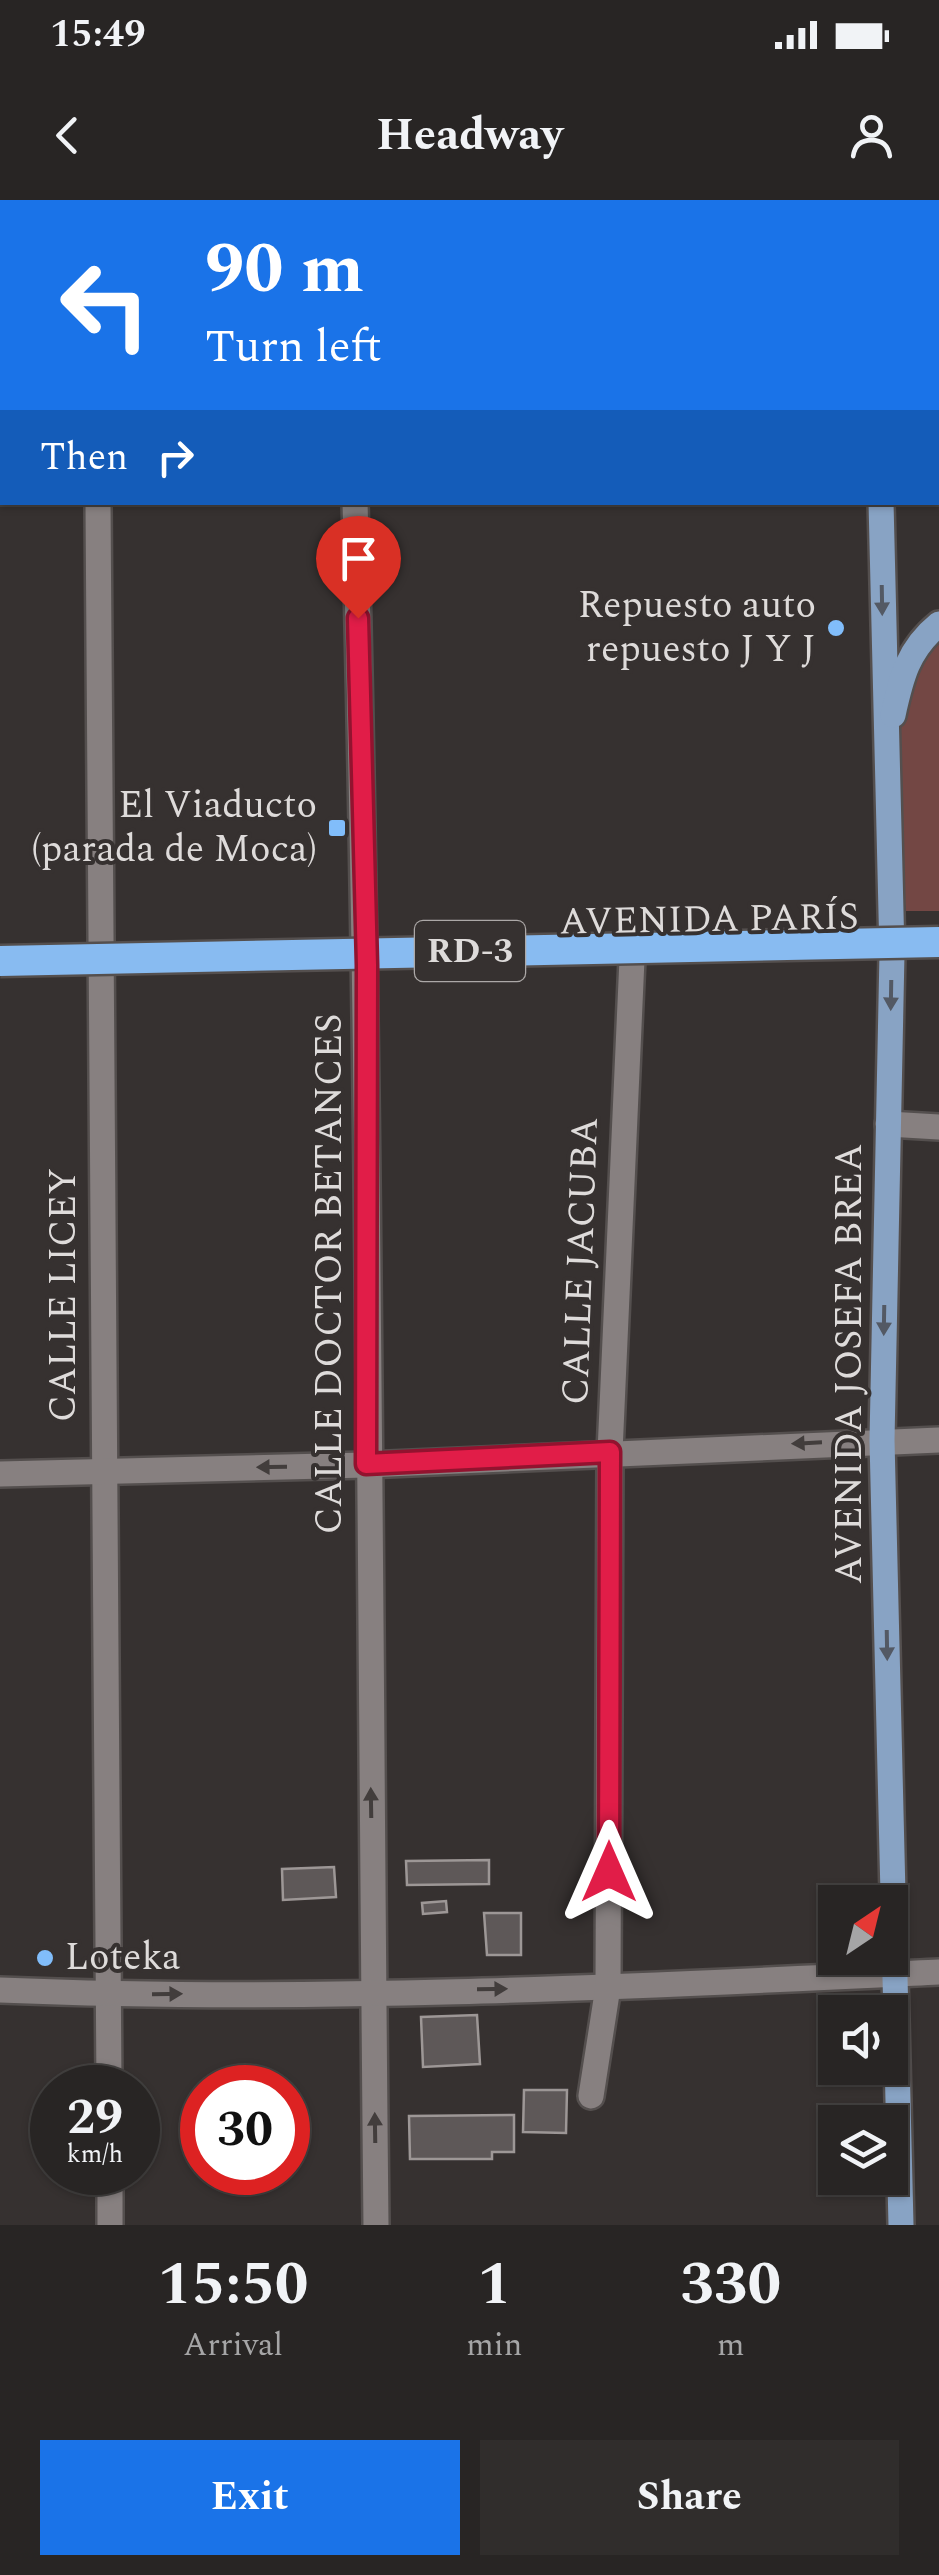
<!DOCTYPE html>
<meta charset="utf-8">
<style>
body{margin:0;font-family:Spectral,serif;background:#302d2c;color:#f1f3f6;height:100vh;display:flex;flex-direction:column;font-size:38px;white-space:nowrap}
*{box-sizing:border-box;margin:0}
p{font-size:32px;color:#a5a5a6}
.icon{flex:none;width:55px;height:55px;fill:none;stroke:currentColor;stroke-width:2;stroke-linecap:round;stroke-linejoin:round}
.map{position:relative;height:2025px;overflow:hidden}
.drawer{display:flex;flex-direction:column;background:#282524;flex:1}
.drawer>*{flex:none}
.guide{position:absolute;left:0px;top:0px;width:940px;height:305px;box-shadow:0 2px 8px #0004,0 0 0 2px #444241;background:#1a73e8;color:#fff;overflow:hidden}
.needle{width:65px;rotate:35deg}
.fabs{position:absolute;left:818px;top:1685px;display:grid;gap:20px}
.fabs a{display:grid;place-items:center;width:90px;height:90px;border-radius:0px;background:#282524;box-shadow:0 2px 8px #0004,0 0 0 2px #444241;font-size:50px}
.speed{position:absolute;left:30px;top:1865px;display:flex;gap:20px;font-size:50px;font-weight:700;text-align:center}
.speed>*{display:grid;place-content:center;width:130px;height:130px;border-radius:50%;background:#282524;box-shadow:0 2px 8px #0004,0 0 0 2px #444241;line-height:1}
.speed small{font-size:25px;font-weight:400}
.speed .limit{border:15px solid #d22;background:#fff;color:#111}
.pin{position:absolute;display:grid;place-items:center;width:85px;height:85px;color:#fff;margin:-102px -42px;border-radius:50% 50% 50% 0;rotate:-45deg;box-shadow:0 0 10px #0007}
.pin .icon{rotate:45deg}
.me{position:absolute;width:110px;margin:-55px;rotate:0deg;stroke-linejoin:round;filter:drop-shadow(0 0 8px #0008)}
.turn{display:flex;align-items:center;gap:35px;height:210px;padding:0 40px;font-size:45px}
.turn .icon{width:130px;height:130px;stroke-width:2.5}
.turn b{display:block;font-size:70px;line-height:85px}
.then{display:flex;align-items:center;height:95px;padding:0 40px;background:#0003;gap:20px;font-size:38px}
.eta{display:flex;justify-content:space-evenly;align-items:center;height:170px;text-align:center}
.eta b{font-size:60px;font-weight:700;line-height:70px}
.action{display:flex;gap:20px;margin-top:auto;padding:20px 40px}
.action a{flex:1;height:115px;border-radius:0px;background:#1a73e8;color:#fff;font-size:40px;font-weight:700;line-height:115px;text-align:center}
.action a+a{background:#302d2c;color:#f1f3f6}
.status{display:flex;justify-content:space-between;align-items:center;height:70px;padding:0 50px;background:#282524;direction:ltr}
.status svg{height:28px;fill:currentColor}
header{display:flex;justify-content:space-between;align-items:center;height:130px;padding:0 40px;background:#282524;font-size:45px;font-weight:700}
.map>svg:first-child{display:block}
.green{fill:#734744}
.building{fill:#5e5858;stroke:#9d9796;stroke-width:2.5}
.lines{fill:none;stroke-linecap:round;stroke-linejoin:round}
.minor-casing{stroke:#544f4e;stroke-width:30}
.major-casing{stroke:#544f4e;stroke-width:30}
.highway-casing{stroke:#544f4e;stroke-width:35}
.minor{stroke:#878080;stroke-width:25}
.major{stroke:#88a3c4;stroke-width:25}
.highway{stroke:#88bbf1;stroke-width:30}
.highway-bridge-casing{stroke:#544f4e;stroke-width:35;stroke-linecap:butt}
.highway-bridge{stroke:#88bbf1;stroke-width:30}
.oneway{fill:#535964}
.oneway2{fill:#423d3c}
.route-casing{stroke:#92132f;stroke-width:25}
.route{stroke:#e11d48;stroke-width:18}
.poi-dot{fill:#81bdfa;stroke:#363130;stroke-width:4}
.labels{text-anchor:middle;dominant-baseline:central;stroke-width:8;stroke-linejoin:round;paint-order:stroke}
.shield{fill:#363130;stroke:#aca8a7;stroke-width:2.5}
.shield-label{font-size:35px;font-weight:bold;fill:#dedbda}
.poi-label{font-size:38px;fill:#dedbda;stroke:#363130;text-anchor:end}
.street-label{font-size:38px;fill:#dedbda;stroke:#363130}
</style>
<div class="status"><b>15:49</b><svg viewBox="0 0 49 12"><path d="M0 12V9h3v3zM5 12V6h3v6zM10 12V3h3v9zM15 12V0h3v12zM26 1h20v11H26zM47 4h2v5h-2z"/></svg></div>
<header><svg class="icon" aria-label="back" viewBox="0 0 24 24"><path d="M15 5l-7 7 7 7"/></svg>Headway<svg class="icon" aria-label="person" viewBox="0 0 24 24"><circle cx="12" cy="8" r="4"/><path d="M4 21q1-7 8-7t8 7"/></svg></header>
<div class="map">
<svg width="939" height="2025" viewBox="0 0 939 2025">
<rect width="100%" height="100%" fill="#363130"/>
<!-- green -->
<path class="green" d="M939 444V711H906C897 639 877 496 939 444Z"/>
<!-- building -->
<g class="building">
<path d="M489 1660V1684L407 1685 406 1661Z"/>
<path d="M334 1667 336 1697 283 1700 282 1669Z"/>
<path d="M446 1701 447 1712 423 1714 422 1703Z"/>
<path d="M484 1713H521V1755H487Z"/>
<path d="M477 1815 480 1864 423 1867 421 1817Z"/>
<path d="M524 1890H567L566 1933 523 1932Z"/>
<path d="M514 1915V1952H492V1959H410L409 1916Z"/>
</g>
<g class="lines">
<defs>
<g id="minor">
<path d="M354 0V2"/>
<path d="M98 302 109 1888"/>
<path d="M355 302C370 876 370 1451 376 2025"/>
<path d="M888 924 939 927"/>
<path d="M0 1274 366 1265 939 1240"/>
<path d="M0 1790C312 1803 627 1787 939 1772"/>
<path d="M591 1896 608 1787 610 1252 632 759"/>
<path d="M110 1972V2025"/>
</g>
<g id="major">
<path d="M877 0V2"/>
<path d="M938 213 939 214"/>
<path d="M0 228H2"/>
<path d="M938 257H939"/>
<path d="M881 302 892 753 882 1240 901 2025"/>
<path d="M893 515C901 478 908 449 939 424"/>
</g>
<g id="highway">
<path d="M0 194H2"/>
<path d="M938 234H939"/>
</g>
</defs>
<!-- minor casing -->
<use href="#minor" class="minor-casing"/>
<!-- major casing -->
<use href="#major" class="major-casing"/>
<!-- highway casing -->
<use href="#highway" class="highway-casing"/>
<!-- minor -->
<use href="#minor" class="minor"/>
<!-- major -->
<use href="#major" class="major"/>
<!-- highway -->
<use href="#highway" class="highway"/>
<defs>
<path id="highway-bridge" d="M0 761 939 742"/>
</defs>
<!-- highway-bridge casing -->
<use href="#highway-bridge" class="highway-bridge-casing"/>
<!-- highway-bridge -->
<use href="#highway-bridge" class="highway-bridge"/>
</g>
<!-- one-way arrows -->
<defs><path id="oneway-solid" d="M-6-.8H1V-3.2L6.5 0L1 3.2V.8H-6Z" transform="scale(2.5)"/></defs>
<g class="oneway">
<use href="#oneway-solid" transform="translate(882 400) rotate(89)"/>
<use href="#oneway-solid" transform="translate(891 795) rotate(91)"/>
<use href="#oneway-solid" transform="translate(884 1120) rotate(91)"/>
<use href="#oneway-solid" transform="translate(887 1445) rotate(89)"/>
</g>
<g class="oneway2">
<use href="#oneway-solid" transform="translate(807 1243) rotate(177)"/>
<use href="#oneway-solid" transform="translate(272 1267) rotate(179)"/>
<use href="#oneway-solid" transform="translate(371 1603) rotate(-91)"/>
<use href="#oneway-solid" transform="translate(492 1789) rotate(-1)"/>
<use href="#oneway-solid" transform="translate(167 1794) rotate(-1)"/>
<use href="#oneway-solid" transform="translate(375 1928) rotate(-91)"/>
</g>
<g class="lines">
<defs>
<path id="route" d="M358 418 367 765 366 1264 610 1252 609 1672"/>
</defs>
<!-- route casing -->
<use href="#route" class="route-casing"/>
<!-- route -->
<use href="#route" class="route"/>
</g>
<!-- markers -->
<g class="poi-dot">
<circle cx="836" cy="428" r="10"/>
<rect x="327" y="618" width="20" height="20" rx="5"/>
<circle cx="45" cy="1758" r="10"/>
</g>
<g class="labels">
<!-- shield labels -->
<rect class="shield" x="415" y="721" width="110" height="60" rx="8"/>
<g class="shield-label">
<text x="470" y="751">RD-3</text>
</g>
<!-- poi labels -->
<g class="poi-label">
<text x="816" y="406">Repuesto auto<tspan x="816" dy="44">repuesto J Y J</tspan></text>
<text x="317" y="606">El Viaducto<tspan x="317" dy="44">(parada de Moca)</tspan></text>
<text x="65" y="1758" text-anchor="start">Loteka</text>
</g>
<!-- street labels -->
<g class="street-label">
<text transform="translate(709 720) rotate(-1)">AVENIDA PARÍS</text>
<text transform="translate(581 1061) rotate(-88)">CALLE JACUBA</text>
<text transform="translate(330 1074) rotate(-90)">CALLE DOCTOR BETANCES</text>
<text transform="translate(64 1095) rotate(-90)">CALLE LICEY</text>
<text transform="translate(850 1164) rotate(-90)">AVENIDA JOSEFA BREA</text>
</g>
</g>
</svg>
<div class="fabs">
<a><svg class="needle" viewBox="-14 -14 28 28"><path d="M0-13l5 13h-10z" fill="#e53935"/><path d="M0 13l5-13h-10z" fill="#a5a5a6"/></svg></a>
<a><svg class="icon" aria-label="sound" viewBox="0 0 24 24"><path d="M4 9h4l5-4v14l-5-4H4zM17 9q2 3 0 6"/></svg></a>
<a><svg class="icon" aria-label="layers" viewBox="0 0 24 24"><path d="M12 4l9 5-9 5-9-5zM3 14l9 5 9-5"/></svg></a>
</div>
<div class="speed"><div>29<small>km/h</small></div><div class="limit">30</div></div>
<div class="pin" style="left:358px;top:418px;background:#d93025"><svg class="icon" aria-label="arrive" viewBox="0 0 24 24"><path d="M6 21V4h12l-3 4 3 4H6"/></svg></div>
<svg class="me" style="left:609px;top:1672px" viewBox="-20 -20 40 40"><path d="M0-17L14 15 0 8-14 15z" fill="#e11d48" stroke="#fff" stroke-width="4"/></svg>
<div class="guide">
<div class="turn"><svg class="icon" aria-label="left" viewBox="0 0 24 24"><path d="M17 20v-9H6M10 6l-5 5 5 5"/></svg><div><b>90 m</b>Turn left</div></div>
<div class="then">Then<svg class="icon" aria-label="right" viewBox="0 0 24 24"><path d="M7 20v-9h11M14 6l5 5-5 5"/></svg></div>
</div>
</div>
<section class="drawer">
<div class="eta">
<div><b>15:50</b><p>Arrival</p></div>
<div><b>1</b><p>min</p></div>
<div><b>330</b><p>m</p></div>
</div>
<div class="action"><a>Exit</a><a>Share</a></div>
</section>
